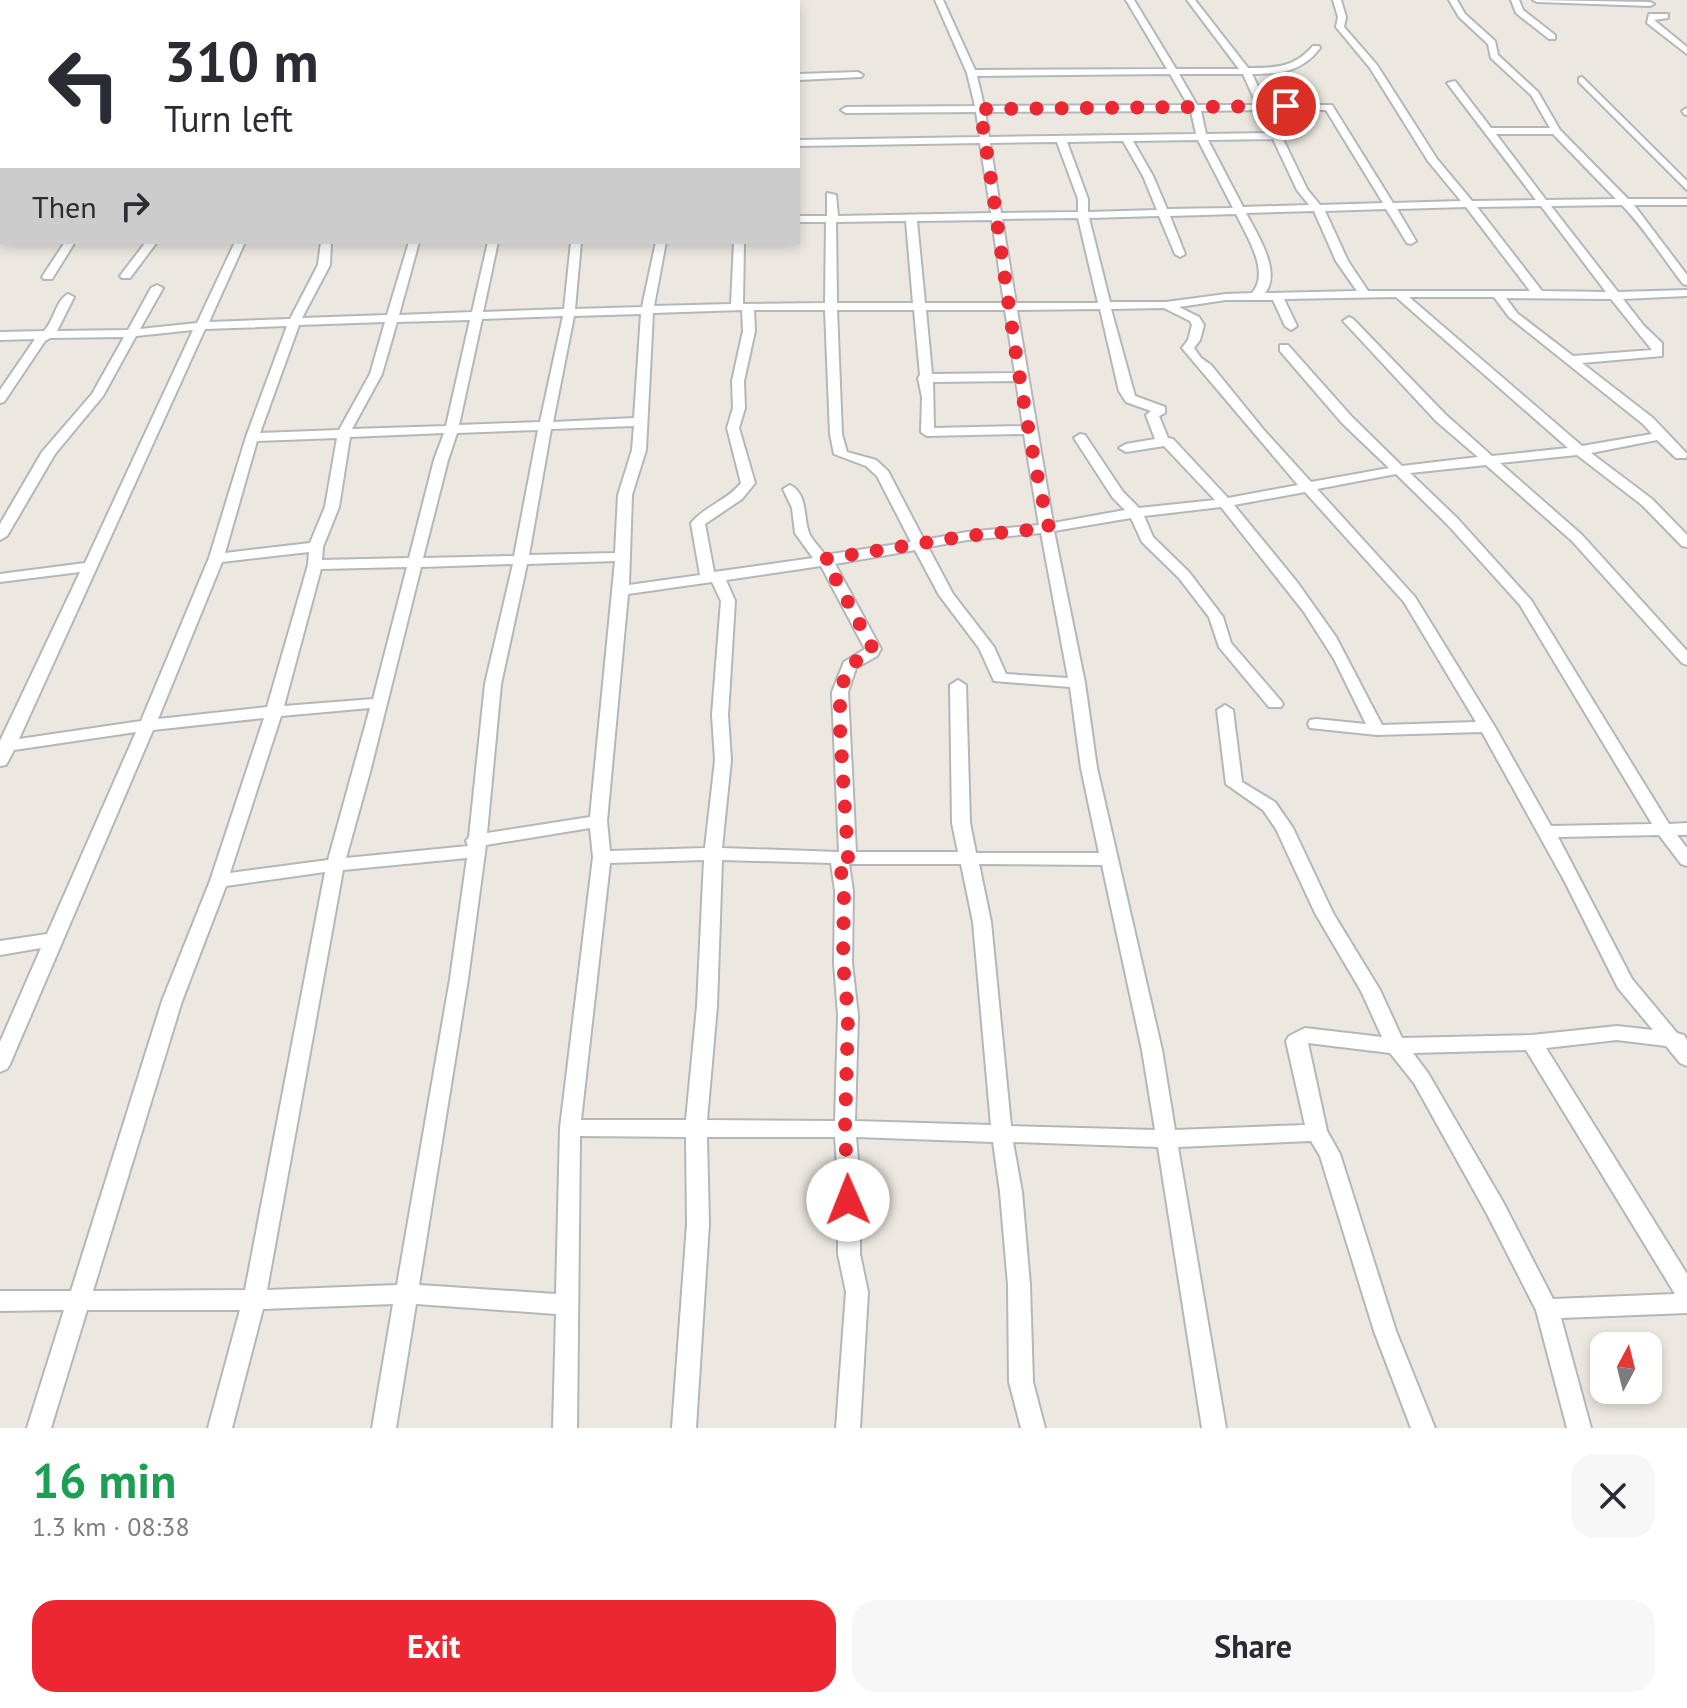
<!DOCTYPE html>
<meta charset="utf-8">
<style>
body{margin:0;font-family:"PT Sans",sans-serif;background:#f7f7f7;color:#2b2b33;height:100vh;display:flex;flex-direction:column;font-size:30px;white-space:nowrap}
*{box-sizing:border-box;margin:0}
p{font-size:26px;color:#7c7c81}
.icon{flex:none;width:44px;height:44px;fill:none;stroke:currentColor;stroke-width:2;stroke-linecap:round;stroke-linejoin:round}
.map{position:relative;height:1428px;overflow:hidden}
.drawer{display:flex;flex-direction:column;background:#fff;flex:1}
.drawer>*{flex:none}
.banner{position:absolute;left:0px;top:0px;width:800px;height:244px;box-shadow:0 4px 12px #0003;background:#fff;color:#2b2b33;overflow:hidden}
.needle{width:52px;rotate:7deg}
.fabs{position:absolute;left:1590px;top:1332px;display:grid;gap:16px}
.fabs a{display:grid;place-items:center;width:72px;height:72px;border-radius:16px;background:#fff;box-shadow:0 4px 12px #0003;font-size:40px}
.pin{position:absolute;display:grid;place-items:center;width:68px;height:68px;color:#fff;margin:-34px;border:4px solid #fff;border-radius:50%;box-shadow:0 2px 8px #0007}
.me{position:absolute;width:88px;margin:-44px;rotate:359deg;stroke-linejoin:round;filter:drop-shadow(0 0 6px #0008)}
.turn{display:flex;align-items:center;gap:28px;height:168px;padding:0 32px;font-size:36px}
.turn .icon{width:104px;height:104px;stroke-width:2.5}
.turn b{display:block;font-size:56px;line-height:68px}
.then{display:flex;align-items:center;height:76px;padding:0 32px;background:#0003;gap:16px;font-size:30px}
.round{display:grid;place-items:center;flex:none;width:84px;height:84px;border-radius:24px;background:#f7f7f7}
.overview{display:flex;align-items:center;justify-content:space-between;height:136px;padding:0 32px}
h1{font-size:48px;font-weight:600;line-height:60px;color:#1e9e55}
.button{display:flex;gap:16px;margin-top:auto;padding:16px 32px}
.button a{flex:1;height:92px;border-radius:24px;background:#eb2732;color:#fff;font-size:32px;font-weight:600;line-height:92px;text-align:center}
.button a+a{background:#f7f7f7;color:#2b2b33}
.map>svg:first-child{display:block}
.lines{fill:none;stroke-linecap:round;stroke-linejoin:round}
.minor-casing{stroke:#b3b7bb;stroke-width:4}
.minor{fill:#fff;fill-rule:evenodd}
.route{stroke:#eb2732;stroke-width:14;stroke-dasharray:0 25.2}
</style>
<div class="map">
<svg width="1687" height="1428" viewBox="0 0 1687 1428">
<rect width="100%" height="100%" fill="#ece8e0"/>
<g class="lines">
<defs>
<g id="minor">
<path d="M935 0H943L975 70 1167 69 1126 0H1134L1176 69H1239L1187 0H1195L1248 68C1275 68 1294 68 1313 46H1319L1320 48C1302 72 1280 74 1252 74L1267 105H1332L1393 203 1461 201 1428 161 1370 68 1336 27 1338 17 1333 0H1341L1346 17 1344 27 1377 65 1437 159 1472 201 1536 200 1447 83 1455 81 1491 128H1550L1531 95 1491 58 1488 44 1459 17 1449 0H1457L1465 14 1495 41 1498 55 1538 92 1560 130 1628 199H1687V205H1634L1687 275V285L1683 284C1663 258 1645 229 1622 205L1551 206 1618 292 1687 290V296L1623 299 1644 326 1662 343V356L1582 363 1653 418 1687 454 1686 458H1676L1657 440 1591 453 1652 499 1687 535V547L1682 546 1642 505 1577 455 1500 463 1582 535 1687 651V665L1682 663 1572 541 1486 465 1410 473 1457 518 1531 600 1669 824 1687 823V835H1677L1687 848V866L1681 864 1659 835 1558 837 1632 979 1677 1033 1684 1035 1687 1040V1066L1680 1063 1666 1046 1617 1040 1546 1048 1687 1274V1313L1561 1318 1591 1428H1567L1536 1310 1487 1214 1414 1083 1390 1053 1308 1043 1327 1131 1340 1154 1396 1331 1435 1428H1411L1374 1331 1320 1156 1311 1141 1178 1147 1226 1428H1202L1158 1147 1013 1142 1022 1192 1030 1285 1033 1382 1045 1428H1021L1009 1382 1008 1285 1000 1192 993 1142 856 1137 860 1181V1254L868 1292 860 1428H836L846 1292 838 1254V1181L835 1137H707L709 1224 696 1428H672L687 1224 686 1137 580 1136 577 1428H553L556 1314 416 1304 396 1428H372L393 1304 263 1309 232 1428H208L240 1310H87L51 1428H27L64 1310 0 1311V1291H71L162 1001 210 881 264 718 153 730 10 1064 7 1069 0 1072V1042L41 948 0 955V941L47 934 136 732 14 750 6 765 0 766V741L80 572 0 582V574L85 563 193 330 136 336 103 396 55 454 7 536 0 540V524L42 452 92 394 124 337 50 338 45 341 4 402 0 403V390L35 339 0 340V332L44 331C54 321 56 300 68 294L74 297 57 331 128 330 151 288 157 285 163 288 140 329 197 323 235 242H245L209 322 290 319 318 265 321 242H331L330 265 302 318 387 315 409 242H419L399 315 472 312 488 242H498L483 312 564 309 571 242H581L575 309 642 307 656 242H666L654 306 731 304 734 242H744L743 304 825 303 826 222H798V216H827V193L836 195 838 216 991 213 980 143 798 146V140L980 137 976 112 846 113 841 110 846 107 975 106 967 73ZM1170 74 1188 105 984 106 977 76ZM1179 74H1243L1257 105H1197ZM1260 110 1270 133 1206 134 1201 111ZM1269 110H1326L1383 203 1320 205 1307 189ZM1191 111 1196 134 989 137 985 112ZM1496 134H1553L1616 199 1546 200ZM1273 139 1297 190 1309 205 1243 207 1208 140ZM1198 140 1233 208 1167 209 1153 176 1133 141ZM1123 141 1143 176 1157 210 1088 212V199L1067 142ZM1057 142 1078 199V212L1001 213 990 143ZM1541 206 1606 292 1542 291 1477 207ZM1466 207 1530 291H1368L1348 261 1325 211 1386 209 1407 243 1411 244 1416 241 1397 209ZM1314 211 1336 261 1357 291 1265 293C1282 272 1257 234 1246 213ZM1236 214C1246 235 1271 272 1252 293L1226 294 1166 302H1110L1089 218 1159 216 1175 254 1180 257 1185 254 1170 216ZM1078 218 1098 303H1016L1002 219ZM992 220 1004 303H925L917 221ZM906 221 913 303H837L836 222ZM1396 297 1568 448 1492 456 1446 415 1353 319 1349 317 1343 321 1345 323 1436 421 1478 457 1402 466 1352 417 1288 345H1280V351L1342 423 1389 468 1311 482 1263 429 1211 365 1201 358 1194 348 1200 340 1204 325 1199 317 1179 307 1226 300H1273L1285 326 1291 330 1297 326 1284 299ZM1409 297H1494L1509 317 1643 424 1652 434 1582 446ZM1506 298 1611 299 1652 350 1573 356 1517 313ZM1164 308 1190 321 1192 325 1188 340 1182 348 1298 485 1228 498 1173 439 1168 438 1159 416 1165 413V407L1135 396 1111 309ZM1100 309 1119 391 1126 402 1151 411 1146 415 1155 439 1126 444 1119 448 1126 452 1164 446 1215 500 1139 508 1123 492 1085 435 1080 434 1074 438 1113 498 1125 510 1053 523 1017 310ZM742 310 743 331 732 381 733 408 727 428 741 483C728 500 705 506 691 523L700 575 629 585 632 495 646 450 653 313ZM754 310H825L830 434 834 454 866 466 877 476 911 542 825 555C820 548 812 540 809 533 803 517 808 494 790 485L783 489 792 508 795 533 813 558 714 572 705 524 742 499 755 483 739 428 745 408 744 381 755 331ZM837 310H914L920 375 918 378 922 397 921 432 927 436 1024 434 1039 525 967 532 924 540 888 471 876 460 847 452 842 434ZM926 310H1005L1015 373 932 374ZM641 314 634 418 553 422 574 316ZM563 316 540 422 459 425 482 319ZM470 320 446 426 352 429 382 374 397 322ZM385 322 370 374 339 430 260 433 299 325ZM287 326 246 437 209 558 141 721 19 739 205 329ZM1016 381 1023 426 934 428 933 382ZM634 426 632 450 618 495 615 553 529 555 551 429ZM538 430 514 556 423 558 448 460 457 433ZM444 433 434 460 409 558 322 560 323 547 339 507 350 437ZM337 438 325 507 310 543 225 553 257 441ZM1396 474 1447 524 1520 605 1652 824 1551 826 1495 727 1415 597 1317 489ZM1305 492 1404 602 1476 722 1382 725 1336 637 1297 582 1234 505ZM1221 507 1304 612 1334 659 1366 724 1316 719 1310 720 1308 724 1310 728 1377 735 1482 732 1565 882 1618 988 1653 1030 1617 1026 1532 1035 1402 1038 1380 990 1333 913 1293 828 1275 802 1242 782 1233 710 1225 705 1217 710 1226 784 1263 810 1276 829 1315 913 1361 991 1382 1037 1305 1028 1289 1036 1286 1041 1305 1125 1175 1130 1162 1050 1097 768 1085 683 1054 531 1131 518 1142 542 1179 578 1209 617 1219 647 1269 707H1281L1283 704 1281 701 1231 643 1223 617 1189 572 1153 537 1144 516ZM1041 533 1068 678 1006 674 994 647 953 594 928 547 967 540ZM915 550 939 595 979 648 994 681 1070 687 1081 768 1099 853H976L970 823 966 685 958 680 950 685 952 823 958 852H856L848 692 856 668 877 656 881 649 835 564ZM309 552 308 565 267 707 158 719 222 562ZM615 561 590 817 487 833 501 684 527 564ZM513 564 485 684 469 837 466 841 468 846 346 858 370 772 421 567ZM821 566 865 649 844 662 832 692 839 852 722 848 731 760 728 715 735 601 726 580ZM407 567 373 699 284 706 321 569ZM712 582 721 601 712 715 715 760 705 848 610 851 607 821 628 594ZM370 708 328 860 230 873 281 716ZM590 828 593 857 560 1128 556 1294 419 1285 468 979 486 845ZM467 858 450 979 397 1285 267 1290 343 870ZM704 860 697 1006 686 1120H581L610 863ZM722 860 831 863 835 891 834 963 838 1015 835 1121 707 1120 717 1006ZM849 864H961L973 922 991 1125 855 1121 858 1015 852 963 853 891ZM979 864 1102 865 1142 1050 1155 1130 1011 1126 991 922ZM325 872 245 1290 93 1291 182 1001 226 886ZM1526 1050 1675 1294 1553 1299 1503 1202 1428 1073 1413 1053Z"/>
<path d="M1511 0H1519L1523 10 1555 35V39H1549L1516 13Z"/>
<path d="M1533 0 1650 2 1654 4 1650 6 1537 2Z"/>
<path d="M1649 14H1668V18L1654 20 1687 47V54L1647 23Z"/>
<rect x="0" y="38" width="2" height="6"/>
<path d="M858 72 863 75 861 77 798 80V74Z"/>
<path d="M1582 77 1687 181V190L1579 82V78Z"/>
<rect x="0" y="107" width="2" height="6"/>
<path d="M1687 108V115L1684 114 1682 111Z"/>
<path d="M2 123V131L0 132V124Z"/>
<rect x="0" y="176" width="2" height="6"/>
<path d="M0 223H2L0 231Z"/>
<path d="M65 242H75L52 279H44L42 277Z"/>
<path d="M146 242H157L130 278H122L120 276Z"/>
</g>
</defs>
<!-- minor casing -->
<use href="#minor" class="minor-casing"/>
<!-- minor -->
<use href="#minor" class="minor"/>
</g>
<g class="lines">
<!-- route -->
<path class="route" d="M848 1200 845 1129 848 1015 843 963 844 891 839 858H848L840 729V692L849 665 872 653 873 649 825 559 967 536 1049 528C1016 390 1003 248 980 109L1286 106"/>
</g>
</svg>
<div class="fabs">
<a><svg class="needle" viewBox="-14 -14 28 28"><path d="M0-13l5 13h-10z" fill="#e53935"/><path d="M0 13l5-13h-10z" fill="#7c7c81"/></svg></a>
</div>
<div class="pin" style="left:1286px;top:106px;background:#d93025"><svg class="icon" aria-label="arrive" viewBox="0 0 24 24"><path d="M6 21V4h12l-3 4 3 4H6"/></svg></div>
<svg class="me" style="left:848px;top:1200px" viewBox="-20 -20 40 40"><circle r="19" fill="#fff"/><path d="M0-13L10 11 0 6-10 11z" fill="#eb2732"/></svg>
<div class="banner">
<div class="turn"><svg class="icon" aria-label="left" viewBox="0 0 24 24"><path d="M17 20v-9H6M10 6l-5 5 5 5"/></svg><div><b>310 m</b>Turn left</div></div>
<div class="then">Then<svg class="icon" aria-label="right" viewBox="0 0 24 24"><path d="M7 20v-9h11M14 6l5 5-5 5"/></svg></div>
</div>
</div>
<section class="drawer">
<div class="overview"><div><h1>16 min</h1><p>1.3 km · 08:38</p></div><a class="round"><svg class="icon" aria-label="close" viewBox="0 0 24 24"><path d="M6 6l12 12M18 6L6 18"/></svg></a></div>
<div class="button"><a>Exit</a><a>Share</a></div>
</section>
